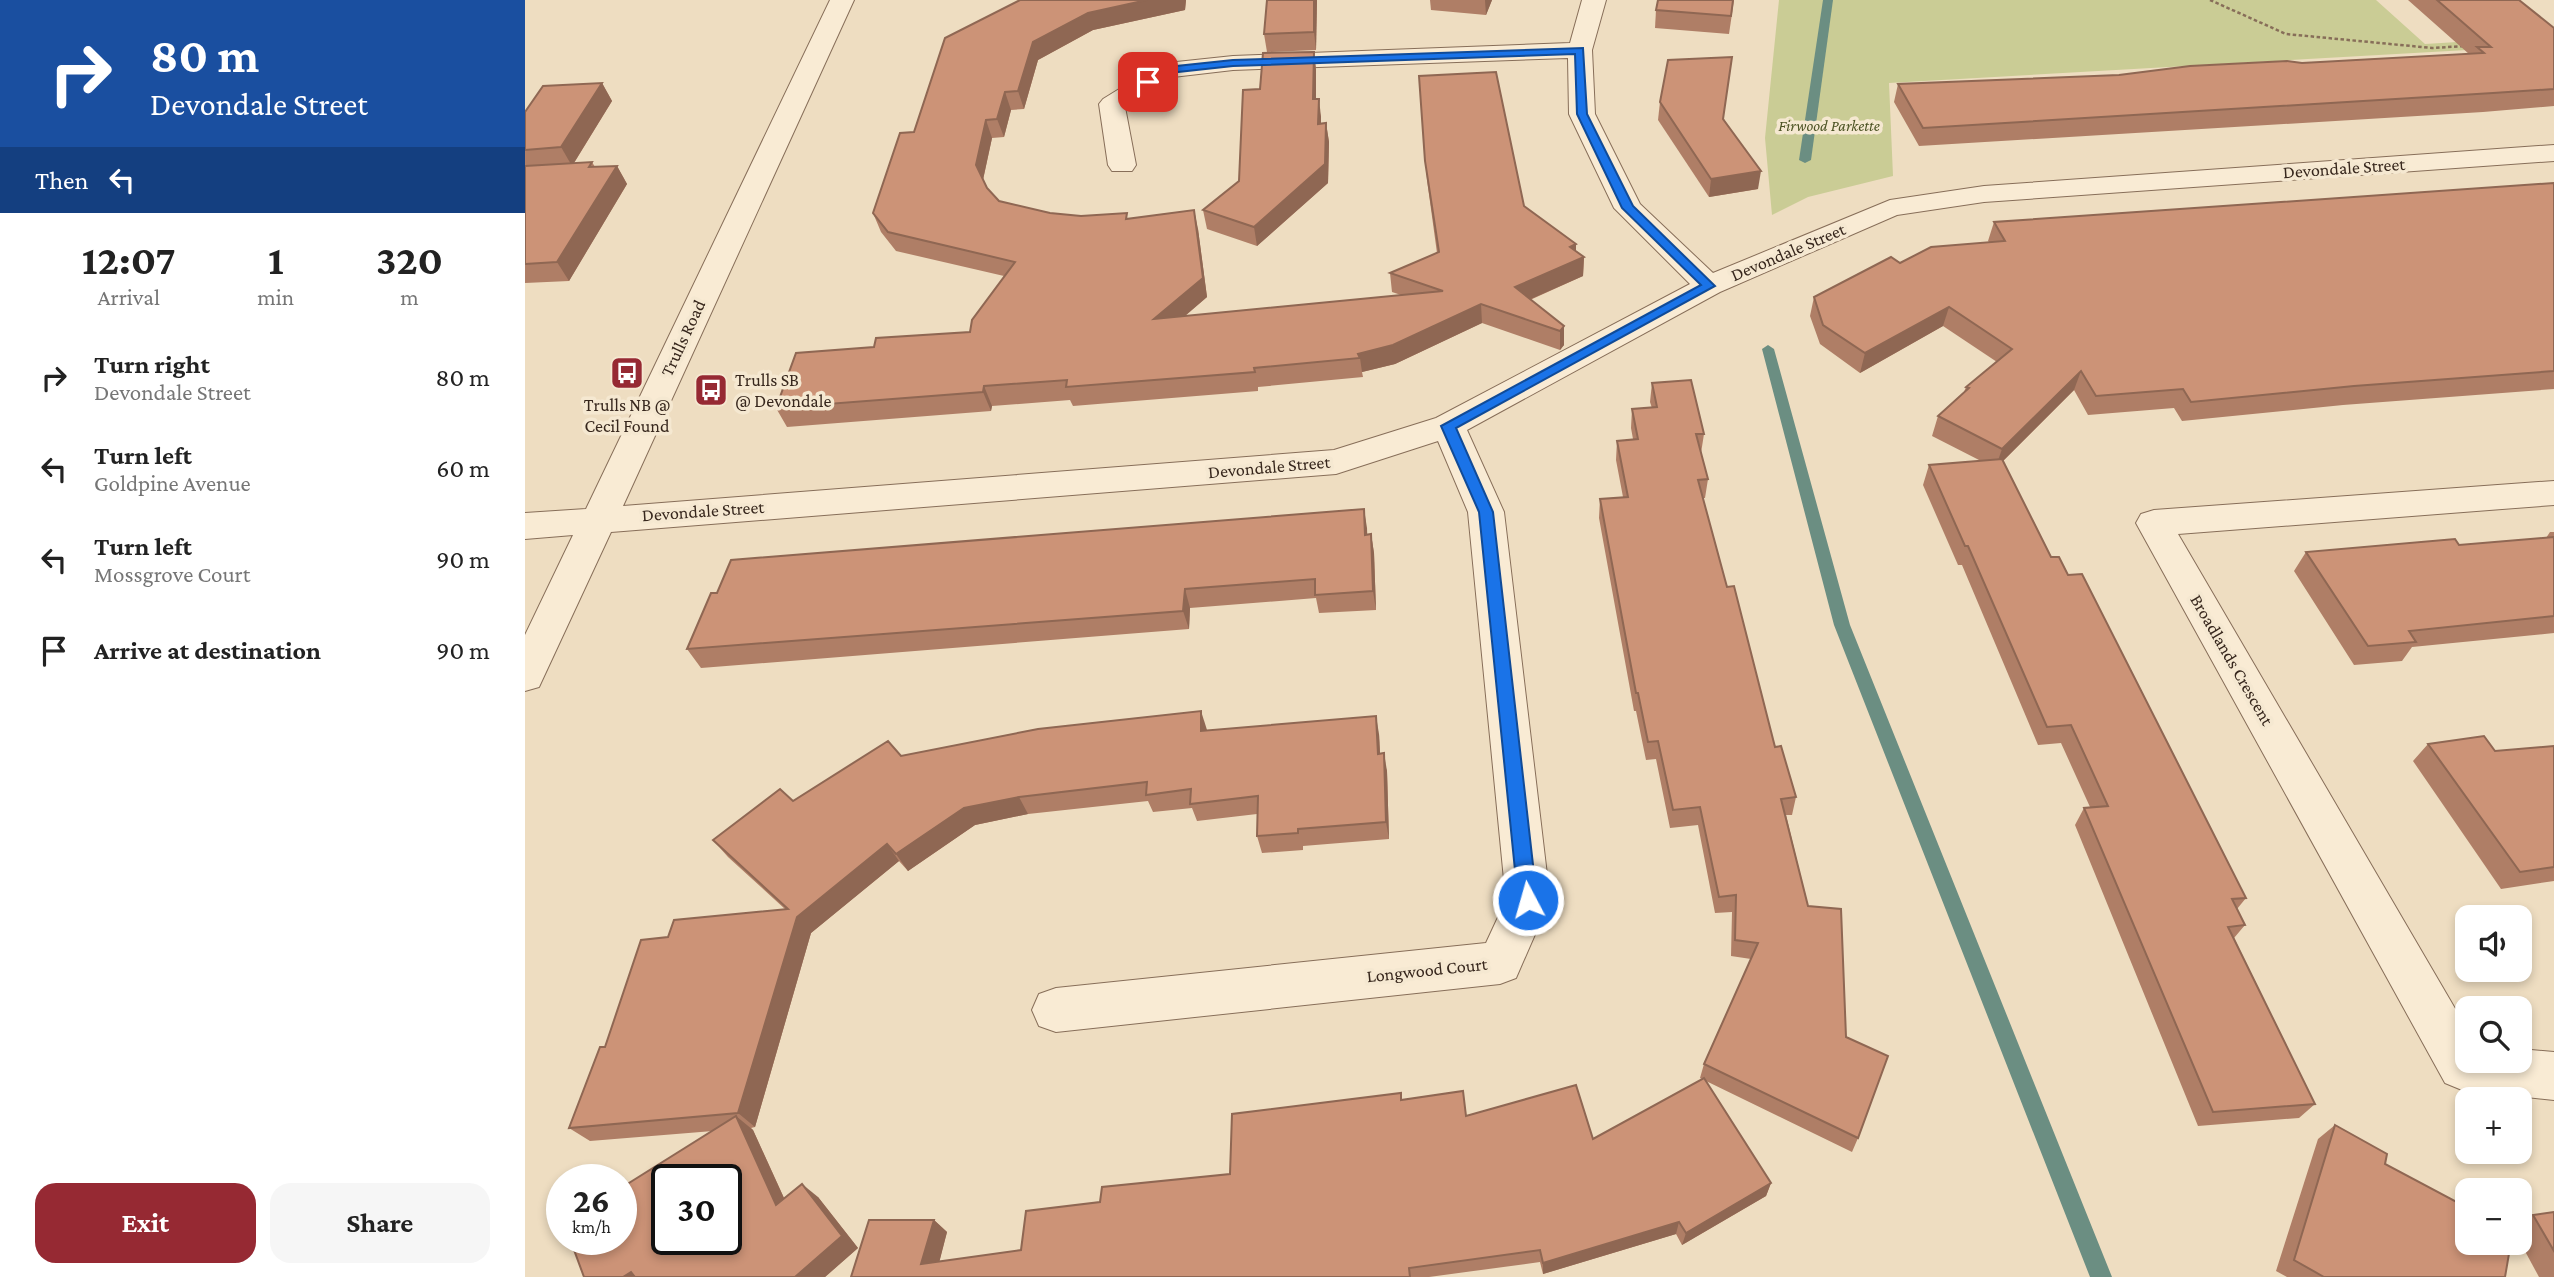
<!DOCTYPE html>
<meta charset="utf-8">
<style>
body{margin:0;font-family:"Crimson Pro",serif;background:#f6f6f6;color:#222;height:100vh;display:flex;flex-direction:column;font-size:26px;white-space:nowrap}
*{box-sizing:border-box;margin:0}
p{font-size:23px;color:#767676}
.icon{flex:none;width:38px;height:38px;fill:none;stroke:currentColor;stroke-width:2;stroke-linecap:round;stroke-linejoin:round}
.map{position:relative;flex:1;overflow:hidden}
.details{display:flex;flex-direction:column;background:#fff;width:525px}
.details>*{flex:none}
.banner{background:#1a4fa0;color:#fff;overflow:hidden}
.buttons{position:absolute;left:1930px;top:905px;display:grid;gap:14px}
.buttons a{display:grid;place-items:center;width:77px;height:77px;border-radius:14px;background:#fff;box-shadow:0 4px 10px #0003;font-size:35px}
.speed{position:absolute;left:21px;top:1164px;display:flex;gap:14px;font-size:35px;font-weight:700;text-align:center}
.speed>*{display:grid;place-content:center;width:91px;height:91px;border-radius:50%;background:#fff;box-shadow:0 4px 10px #0003;line-height:1}
.speed small{font-size:18px;font-weight:400}
.speed .limit{border:4px solid #111;border-radius:10px;background:#fff;color:#111}
.pin{position:absolute;display:grid;place-items:center;width:60px;height:60px;color:#fff;margin:-30px;border-radius:14px;box-shadow:0 4px 10px #0006}
.me{position:absolute;width:77px;margin:-38px;rotate:354deg;stroke-linejoin:round;filter:drop-shadow(0 0 5px #0008)}
.turn{display:flex;align-items:center;gap:24px;height:147px;padding:0 35px;font-size:32px}
.turn .icon{width:91px;height:91px;stroke-width:2.5}
.turn b{display:block;font-size:49px;line-height:60px}
.then{display:flex;align-items:center;height:66px;padding:0 35px;background:#0003;gap:14px;font-size:26px}
.eta{display:flex;justify-content:space-evenly;align-items:center;height:119px;text-align:center}
.eta b{font-size:42px;font-weight:700;line-height:49px}
.button{display:flex;gap:14px;margin-top:auto;padding:14px 35px}
.button a{flex:1;height:80px;border-radius:21px;background:#962933;color:#fff;font-size:28px;font-weight:700;line-height:80px;text-align:center}
.button a+a{background:#f6f6f6;color:#222}
ul{padding:0;list-style:none}
li{display:flex;align-items:center;gap:21px;height:91px;padding:0 35px}
li div{flex:1}
li b{display:block;font-size:26px}
li em{font-style:normal}
main{display:flex;flex:1;min-height:0}
.map>svg:first-child{display:block}
.green{fill:#cacc95}
.lines{fill:none;stroke-linecap:round;stroke-linejoin:round}
.stream{fill:#6b8e82;fill-rule:evenodd}
.minor-casing{stroke:#876e59;stroke-width:2}
.path{stroke:#876e59;stroke-width:2.5;stroke-dasharray:3.5 2.5;stroke-linecap:butt}
.minor{fill:#f9ebd4;fill-rule:evenodd}
.wall{fill:#af7e66}
.shaded-wall{fill:#8f6753}
.building{fill:#cc9377;stroke:#8f6753;stroke-width:2;fill-rule:evenodd}
.route{fill:#1a73e8;stroke:#114b97;stroke-width:2}
.labels{text-anchor:middle;dominant-baseline:central;stroke-width:7;stroke-linejoin:round;paint-order:stroke}
.far-park-label{font-size:16px;font-style:italic;fill:#4c5324;stroke:#f5e8d1}
.street-label{font-size:18px;fill:#37271d;stroke:#f5e8d1}
.poi-label{font-size:18px;fill:#37271d;stroke:#f5e8d1;text-anchor:start}
</style>
<main>
<section class="details">
<div class="banner">
<div class="turn"><svg class="icon" aria-label="right" viewBox="0 0 24 24"><path d="M7 20v-9h11M14 6l5 5-5 5"/></svg><div><b>80 m</b>Devondale Street</div></div>
<div class="then">Then<svg class="icon" aria-label="left" viewBox="0 0 24 24"><path d="M17 20v-9H6M10 6l-5 5 5 5"/></svg></div>
</div>
<div class="eta">
<div><b>12:07</b><p>Arrival</p></div>
<div><b>1</b><p>min</p></div>
<div><b>320</b><p>m</p></div>
</div>
<ul>
<li><svg class="icon" aria-label="right" viewBox="0 0 24 24"><path d="M7 20v-9h11M14 6l5 5-5 5"/></svg><div><b>Turn right</b><p>Devondale Street</p></div><em>80 m</em></li>
<li><svg class="icon" aria-label="left" viewBox="0 0 24 24"><path d="M17 20v-9H6M10 6l-5 5 5 5"/></svg><div><b>Turn left</b><p>Goldpine Avenue</p></div><em>60 m</em></li>
<li><svg class="icon" aria-label="left" viewBox="0 0 24 24"><path d="M17 20v-9H6M10 6l-5 5 5 5"/></svg><div><b>Turn left</b><p>Mossgrove Court</p></div><em>90 m</em></li>
<li><svg class="icon" aria-label="arrive" viewBox="0 0 24 24"><path d="M6 21V4h12l-3 4 3 4H6"/></svg><div><b>Arrive at destination</b></div><em>90 m</em></li>
</ul>
<div class="button"><a>Exit</a><a>Share</a></div>
</section>
<div class="map">
<svg width="2029" height="1277" viewBox="0 0 2029 1277">
<rect width="100%" height="100%" fill="#eeddc1"/>
<!-- green -->
<path class="green" d="M1254 0H1851L1900 44 2029 36V45L1364 83 1368 176 1283 197 1247 215 1240 138Z"/>
<g class="lines">
<!-- stream -->
<g class="stream">
<path d="M1298 0H1308L1286 160 1280 163 1274 160Z"/>
<path d="M1243 345 1249 349 1325 625 1587 1277H1565L1309 625 1237 349Z"/>
</g>
<defs>
<g id="minor">
<path d="M305 0H329L98 506 809 450 911 418 1165 284 1089 208 1044 114 1043 58 708 70 648 77 600 107 611 165 607 171H587L583 165 574 104 578 99 633 65 642 63 708 56 1045 43 1057 0H1081L1067 50 1070 114 1115 204 1188 273 1365 200 1459 186 2029 145V161L1459 202 1372 215 1195 292 942 430 979 512 1025 900 991 978 975 984 531 1032 514 1026 507 1010 514 994 531 988 961 943 981 900 943 512 913 441 811 474 86 532 14 687 0 691V635L48 535 0 539V513L61 509Z"/>
<path d="M2029 481V505L1653 534 1942 1029V1060H1995V1049L2029 1052V1100L1937 1090 1920 1083 1611 523 1616 514 1629 510Z"/>
</g>
</defs>
<!-- minor casing -->
<use href="#minor" class="minor-casing"/>
<!-- path -->
<path class="path" d="M1685 0 1761 34 1907 48 1941 46"/>
<!-- minor -->
<use href="#minor" class="minor"/>
</g>
<!-- wall -->
<g class="wall">
<path d="M495 0H661L660 10 568 30 513 60 499 109 486 110 479 137 467 138 458 180 462 188 474 201 525 213 556 216 603 218 673 229 682 297 660 316 876 295 867 292 865 273 912 253 902 180 894 76 999 206 1051 244V251L1059 257 1058 276 1005 300 1039 326V345L1035 350 957 323 870 364 837 372 838 377 733 387V391L548 406 545 400 467 406 466 411 262 427 251 408 349 347 445 332 479 276 371 251 356 232 348 213 389 132Z"/>
<path d="M792 0 791 50 742 52 739 34Z"/>
<path d="M905 0H967L961 15 906 10Z"/>
<path d="M1209 0 1204 34 1130 28 1131 10Z"/>
<path d="M1883 0H1994L2029 28V106L1958 112 1394 146 1369 102 1373 84 1594 75 1944 54Z"/>
<path d="M789 52 791 70V99L796 117V124L801 123 804 142 803 183 732 246 682 229 678 210 714 181 735 89Z"/>
<path d="M77 83 87 101 49 163 67 162 70 167 92 166 102 184 44 281 0 283V112Z"/>
<path d="M1135 102 1199 119 1233 189 1184 197 1133 120Z"/>
<path d="M2029 183V389L1818 405 1657 421 1649 408 1563 415 1549 390 1478 461 1526 557 1721 898 1712 909 1720 925 1709 938 1790 1104 1774 1118 1673 1126 1550 825 1559 808 1565 807 1536 743 1513 745 1437 565H1433L1398 485 1404 465 1456 461 1407 436 1413 416 1439 392 1441 387 1472 362 1418 326 1335 373 1295 344 1285 316 1289 297 1375 263 1464 242 1463 241 1469 222Z"/>
<path d="M1127 383 1179 434 1176 453 1183 479 1180 498H1178L1202 587 1250 747 1271 797 1267 815H1261L1283 906 1321 1037 1333 1138 1327 1152 1181 1081 1246 1183 1241 1196 1157 1245 1151 1234 1018 1274 1015 1262 904 1277H326L409 1220 422 1232 414 1262 496 1250 575 1202 705 1174 877 1100 941 1116 1068 1139 1177 1079 1175 1078 1179 1064 1226 959 1206 956 1207 912 1190 913 1173 825 1145 828 1131 759 1121 760 1111 711H1109L1074 518 1075 499 1098 497 1091 460 1092 441 1108 439 1106 428 1107 409 1127 408 1125 402Z"/>
<path d="M839 509 842 535 846 534 849 553 851 610 794 613 791 598 665 608 664 629 176 668 162 649 192 593Z"/>
<path d="M2025 532H2029V633L1887 647 1877 661 1829 665 1769 571 1781 552 1934 545 2021 538Z"/>
<path d="M682 730 854 734 855 754 862 771 864 839 778 846V850L737 853 732 836V814L672 821 667 808 628 812 623 801 503 814 450 825 383 871 374 861 286 933 230 1127 226 1128 228 1130 259 1198 293 1197 333 1248 300 1277 188 1131 65 1141 44 1128 80 1047 143 937 260 909 203 857 188 840 268 801 376 756Z"/>
<path d="M1903 744 1970 751 2029 746V881L1976 889 1888 761Z"/>
<path d="M1810 1125 1860 1164 1933 1203 1940 1199 1980 1277H1762L1751 1271 1793 1139Z"/>
<path d="M2029 1212V1277H2014L1995 1242V1222L2008 1215Z"/>
</g>
<!-- shaded-wall -->
<g class="shaded-wall">
<path d="M622 0H661L660 10 568 30 513 60 499 109 493 91 508 42 563 13Z"/>
<path d="M789 0H792L791 50 789 32Z"/>
<path d="M960 0H967L961 15Z"/>
<path d="M789 52 791 70V118L788 99Z"/>
<path d="M77 83 87 101 47 166 36 147Z"/>
<path d="M480 92 486 110 479 137 472 119Z"/>
<path d="M794 99 796 117V142L793 124Z"/>
<path d="M461 120 467 138 457 184 451 165Z"/>
<path d="M801 123 804 142 803 183 732 246 729 227Z"/>
<path d="M92 166 102 184 44 281 32 262Z"/>
<path d="M1236 171 1233 189 1184 197 1186 179Z"/>
<path d="M669 210 673 229 682 297 634 338 629 319Z"/>
<path d="M1051 244V260L1059 257 1058 276 990 306V287L1045 247Z"/>
<path d="M956 304 957 323 870 364 837 372 835 358 833 354Z"/>
<path d="M1424 307 1418 326 1335 373 1340 353Z"/>
<path d="M1039 326V345L1035 350V331Z"/>
<path d="M1556 371 1549 390 1470 469 1477 449Z"/>
<path d="M459 386 467 406 466 411 458 392Z"/>
<path d="M839 509 842 528 843 554 840 535Z"/>
<path d="M846 534 849 553 851 610 848 591Z"/>
<path d="M660 589 665 608 664 629 658 611Z"/>
<path d="M676 711 682 730 681 749 676 731Z"/>
<path d="M851 716 854 734 856 772 853 754Z"/>
<path d="M859 753 862 771 864 839 861 822Z"/>
<path d="M494 797 503 814 450 825 383 871 371 854 439 808Z"/>
<path d="M362 844 374 861 286 933 230 1127 213 1113 272 917Z"/>
<path d="M211 1116 228 1130 268 1218 251 1205Z"/>
<path d="M1246 1183 1241 1196 1157 1245 1161 1233Z"/>
<path d="M277 1184 293 1197 333 1248 300 1277H270Z"/>
<path d="M409 1220 422 1232 411 1275 396 1264Z"/>
<path d="M1154 1222 1151 1234 1018 1274V1263Z"/>
<path d="M106 1272 116 1277H98Z"/>
</g>
<!-- building -->
<g class="building">
<path d="M495 0H622L563 13 508 42 493 91 480 92 472 119 461 120 451 165 462 188 474 201 525 213 556 216 602 213 601 219 669 210 678 278 629 319 918 291 865 273 914 252 900 161 894 76 971 72 999 206 1051 244 1045 247 1059 257 990 287 1039 326 1035 331 956 304 868 345 833 354 835 358 729 368 730 372 541 387 542 380 459 386 458 392 251 408 271 353 349 347 351 338 445 332 447 320 490 262 363 232 348 213 375 133 389 132 420 38Z"/>
<path d="M742 0H789V32L739 34Z"/>
<path d="M1133 0H1208L1206 16 1131 10Z"/>
<path d="M1912 0H1994L2029 28V89L1968 93 1398 128 1373 84 1594 75 1665 66 1762 61 1777 63 1959 53 1952 47H1966Z"/>
<path d="M789 52 788 99H794L793 124 801 123 800 164 729 227 678 210 714 181 718 90 735 89 738 53Z"/>
<path d="M1207 57 1198 119 1236 171 1186 179 1135 102 1143 60Z"/>
<path d="M77 83 36 147 0 150V112L18 86Z"/>
<path d="M67 162 64 167 92 166 32 262 0 264V166Z"/>
<path d="M2029 183V371L1829 386 1666 402 1658 389 1571 396 1556 371 1477 449 1413 416 1444 388 1441 387 1487 349 1424 307 1340 353 1298 325 1289 297 1366 257 1375 263 1406 247 1480 241 1469 222Z"/>
<path d="M1166 380 1179 434H1171L1183 479 1173 480 1202 587 1209 586 1250 747 1256 746 1271 797 1256 799 1283 906 1316 909 1321 1037 1363 1056 1333 1138 1179 1064 1233 943 1210 940 1211 895 1194 897 1175 807 1148 810 1133 741 1123 742 1113 693H1111L1075 499 1103 497 1092 441 1113 439 1107 409 1132 407 1127 383Z"/>
<path d="M1477 459 1526 557H1534L1543 575 1557 574 1721 898 1707 899 1720 925 1703 927 1790 1104 1688 1112 1559 808 1583 806 1546 725 1522 727 1443 546H1440L1404 465Z"/>
<path d="M839 509 840 535 846 534 848 591 790 595V579L660 589 658 611 162 649 186 593H192L206 560Z"/>
<path d="M2029 537V616L1884 631 1891 642 1843 646 1781 552 1930 539 1934 545Z"/>
<path d="M676 711V731L851 716 853 754 859 753 861 822 773 829V833L732 836 733 796 665 804 666 789 621 795 622 782 494 797 439 808 371 854 362 844 272 917 213 1113 44 1128 75 1047H80L116 940 143 937 149 920 263 909 188 840 255 789 268 801 363 741 376 756 513 729Z"/>
<path d="M1959 736 1970 751 2029 746V867L1995 872 1903 744Z"/>
<path d="M1179 1078 1246 1183 1161 1233 1154 1222 1018 1263 1015 1250 884 1268 885 1277H326L344 1220H409L396 1264 496 1250 501 1211 575 1202 577 1187 705 1174 707 1114 876 1093V1100L938 1091 941 1116 1051 1085 1068 1139Z"/>
<path d="M211 1116 251 1205 277 1184 317 1236 270 1277H110L106 1272 98 1277H59L45 1239H96V1188ZM142 1180H201V1239H142Z"/>
<path d="M1810 1125 1862 1154 1860 1164 1939 1206 1940 1199 1942 1200V1242H1986L1980 1277H1799L1769 1260Z"/>
<path d="M2029 1212V1251L2008 1215Z"/>
</g>
<!-- route -->
<path class="route" d="M1058 48 1062 114 1108 206 1190 286 931 428 968 512 1012 900 1009 906 1003 909 996 906 993 900 954 512 916 426 1176 285 1097 208 1052 114 1050 54 708 66 644 73 623 85 618 82 642 67 708 60Z"/>
<!-- icons -->
<defs>
<symbol id="bus-square" viewBox="-11 -11 22 22"><rect x="-9" y="-9" width="18" height="18" rx="4" fill="#962933" stroke="#f5e8d1"/><path d="M-5-6H5V4H4V6H2V4H-2V6H-4V4H-5ZM-3.5-4V0h7V-4ZM-3.5 1.2v1.5H-2V1.2ZM2 1.2v1.5H3.5V1.2Z" fill="#fff"/></symbol>
</defs>
<g fill-rule="evenodd">
<use href="#bus-square" x="83" y="354" width="38" height="38"/>
<use href="#bus-square" x="167" y="371" width="38" height="38"/>
</g>
<g class="labels">
<!-- far-park labels -->
<g class="far-park-label">
<text x="1304" y="125">Firwood Parkette</text>
</g>
<!-- street labels -->
<g class="street-label">
<text transform="translate(1819 168) rotate(-4)">Devondale Street</text>
<text transform="translate(1263 252) rotate(-23)">Devondale Street</text>
<text transform="translate(158 338) rotate(-65)">Trulls Road</text>
<text transform="translate(744 467) rotate(-5)">Devondale Street</text>
<text transform="translate(178 511) rotate(-4)">Devondale Street</text>
<text transform="translate(1707 660) rotate(60)">Broadlands Crescent</text>
<text transform="translate(902 970) rotate(-6)">Longwood Court</text>
</g>
<!-- poi labels -->
<g class="poi-label">
<text x="210" y="380">Trulls SB<tspan x="210" dy="21">@ Devondale</tspan></text>
<text x="102" y="405" text-anchor="middle">Trulls NB @<tspan x="102" dy="21">Cecil Found</tspan></text>
</g>
</g>
</svg>
<div class="buttons">
<a><svg class="icon" aria-label="sound" viewBox="0 0 24 24"><path d="M4 9h4l5-4v14l-5-4H4zM17 9q2 3 0 6"/></svg></a>
<a><svg class="icon" aria-label="search" viewBox="0 0 24 24"><circle cx="10" cy="10" r="6"/><path d="M15 15l6 6"/></svg></a>
<a>+</a>
<a>−</a>
</div>
<div class="speed"><div>26<small>km/h</small></div><div class="limit">30</div></div>
<div class="pin" style="left:623px;top:82px;background:#d93025"><svg class="icon" aria-label="arrive" viewBox="0 0 24 24"><path d="M6 21V4h12l-3 4 3 4H6"/></svg></div>
<svg class="me" style="left:1003px;top:900px" viewBox="-20 -20 40 40"><circle r="17" fill="#1a73e8" stroke="#fff" stroke-width="3"/><path d="M0-11L8 9 0 5-8 9z" fill="#fff"/></svg>
</div>
</main>
